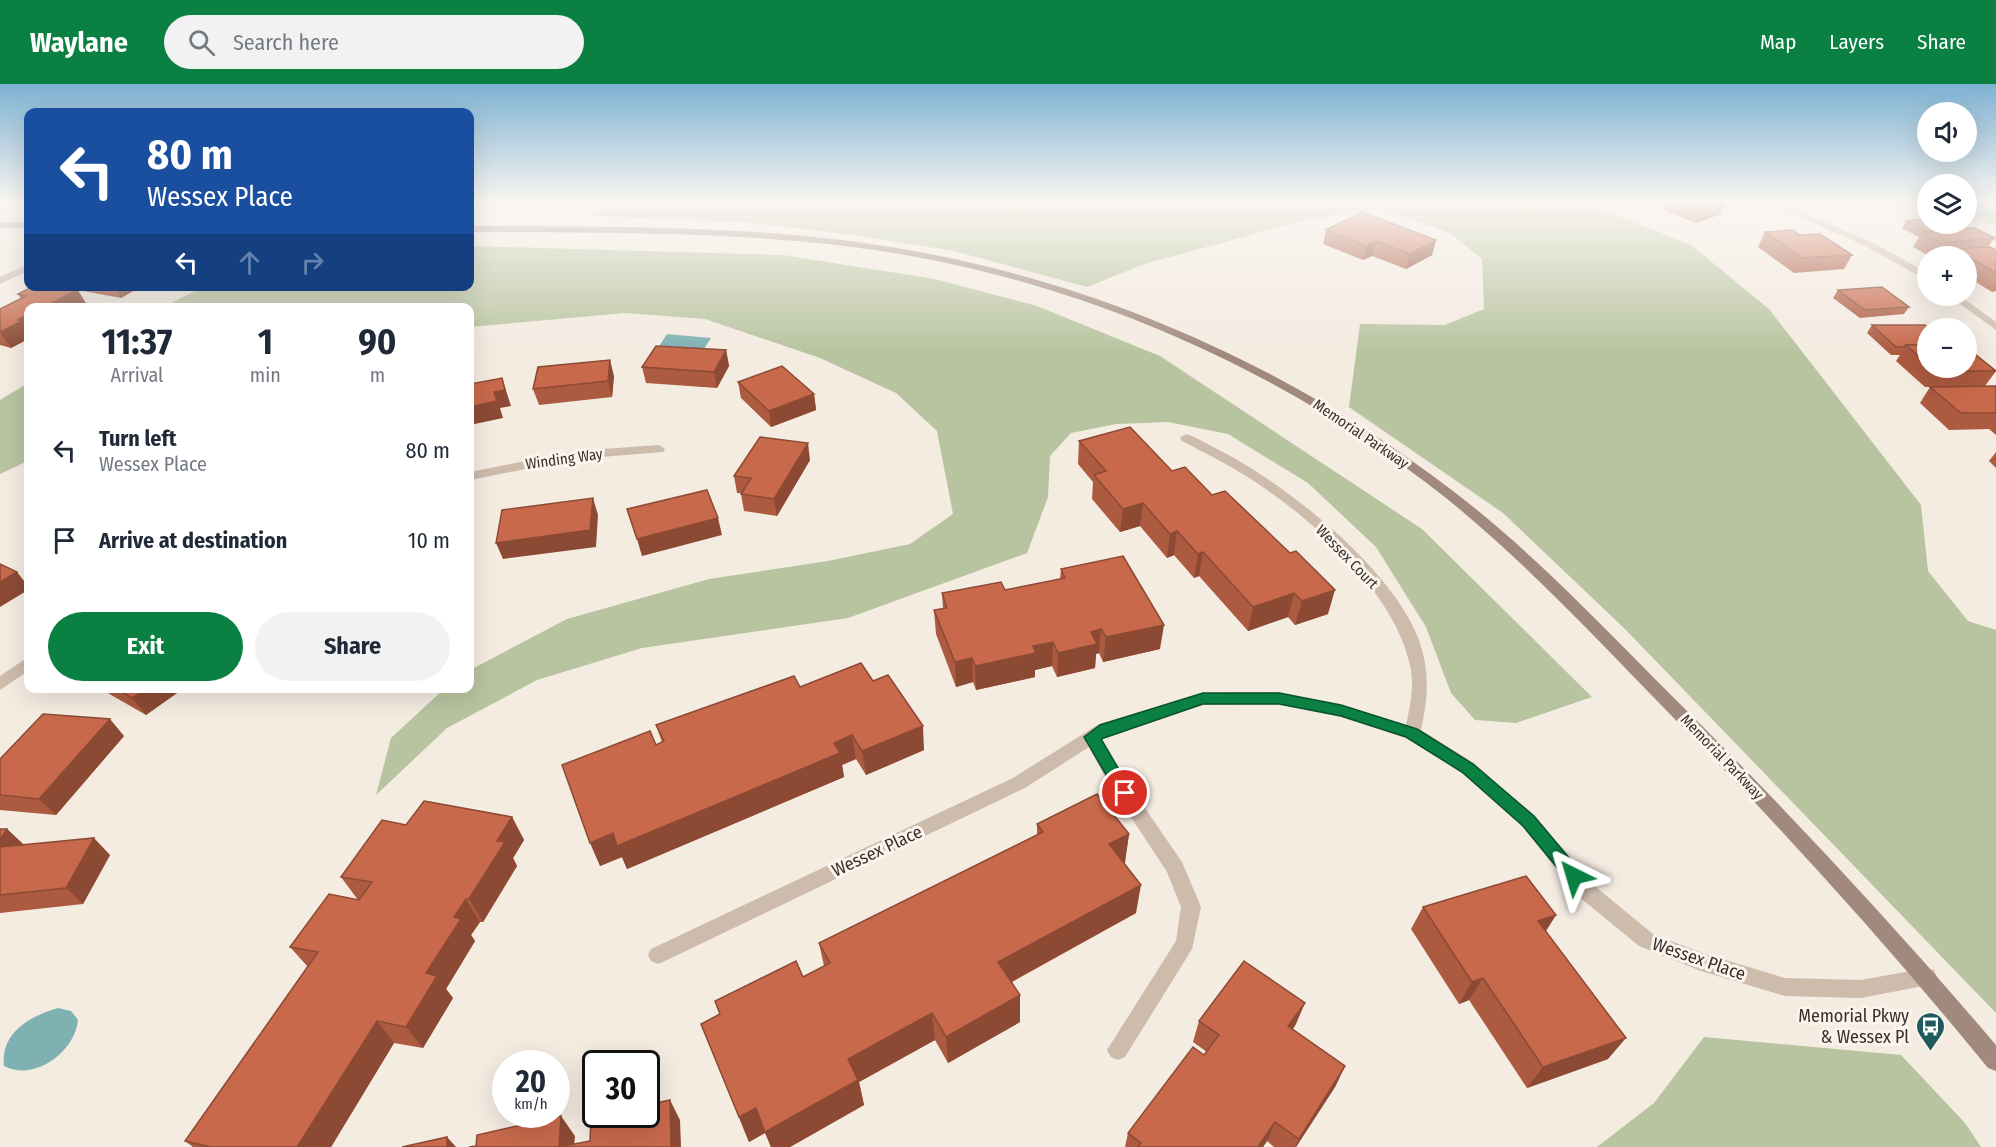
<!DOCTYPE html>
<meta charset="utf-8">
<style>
body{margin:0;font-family:"Fira Sans Condensed",sans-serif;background:#f2f2f3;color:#1f2937;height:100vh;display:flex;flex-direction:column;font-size:22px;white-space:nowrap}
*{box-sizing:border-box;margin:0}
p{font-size:20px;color:#747a83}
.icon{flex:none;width:33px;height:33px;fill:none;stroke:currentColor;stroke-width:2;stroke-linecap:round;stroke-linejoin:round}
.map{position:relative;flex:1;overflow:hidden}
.details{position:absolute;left:24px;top:219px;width:450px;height:390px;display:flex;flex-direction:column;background:#fff;border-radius:12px;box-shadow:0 6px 24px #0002}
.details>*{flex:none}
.top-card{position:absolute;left:24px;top:24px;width:450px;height:183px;border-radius:12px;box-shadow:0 6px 24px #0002;background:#1a4fa0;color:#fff;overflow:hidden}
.tools{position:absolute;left:1917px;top:18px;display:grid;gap:12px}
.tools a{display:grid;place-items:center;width:60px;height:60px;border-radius:50%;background:#fff;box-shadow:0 6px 24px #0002;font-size:30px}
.speed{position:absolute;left:492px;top:966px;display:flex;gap:12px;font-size:30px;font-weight:700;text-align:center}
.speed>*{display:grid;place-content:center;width:78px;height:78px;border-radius:50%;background:#fff;box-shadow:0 6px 24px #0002;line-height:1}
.speed small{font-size:15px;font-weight:400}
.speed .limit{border:3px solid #111;border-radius:9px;background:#fff;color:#111}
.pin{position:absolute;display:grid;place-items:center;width:51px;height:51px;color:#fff;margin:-26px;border:3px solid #fff;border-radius:50%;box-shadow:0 2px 6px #0007}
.me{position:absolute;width:66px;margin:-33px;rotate:320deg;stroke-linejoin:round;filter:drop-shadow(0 0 4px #0008)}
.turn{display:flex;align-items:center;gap:21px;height:126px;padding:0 24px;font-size:27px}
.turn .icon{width:78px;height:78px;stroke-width:2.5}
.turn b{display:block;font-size:42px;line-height:51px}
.lanes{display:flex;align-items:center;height:57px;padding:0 24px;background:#0003;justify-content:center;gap:30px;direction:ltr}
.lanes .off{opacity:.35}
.eta{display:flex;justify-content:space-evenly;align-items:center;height:102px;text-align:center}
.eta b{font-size:36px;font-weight:700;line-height:42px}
.action{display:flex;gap:12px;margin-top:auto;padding:12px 24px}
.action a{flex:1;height:69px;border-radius:36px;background:#0b8043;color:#fff;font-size:24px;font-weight:700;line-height:69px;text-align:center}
.action a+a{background:#f2f2f3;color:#1f2937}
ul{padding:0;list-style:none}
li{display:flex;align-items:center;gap:18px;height:90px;padding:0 24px}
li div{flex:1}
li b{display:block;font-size:22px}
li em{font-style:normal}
header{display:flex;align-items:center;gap:36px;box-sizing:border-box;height:84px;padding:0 30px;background:#0b8043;color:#fff}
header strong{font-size:28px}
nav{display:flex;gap:33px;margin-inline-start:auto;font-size:21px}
.search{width:420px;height:54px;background:#f2f2f3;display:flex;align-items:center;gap:15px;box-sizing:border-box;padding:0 21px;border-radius:33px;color:#747a83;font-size:22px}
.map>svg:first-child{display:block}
.green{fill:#b8c4a0}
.water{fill:#7fb0b2}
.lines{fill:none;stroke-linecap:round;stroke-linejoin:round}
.stream{fill:#7fb0b2;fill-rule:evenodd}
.minor{fill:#cdbbac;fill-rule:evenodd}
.tertiary{fill:#cdbbac;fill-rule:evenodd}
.secondary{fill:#a18a7d;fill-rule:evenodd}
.wall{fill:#ac5a40}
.shaded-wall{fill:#8c4a34}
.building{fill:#c8694b;stroke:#8c4a34;stroke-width:1.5}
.route{fill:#0b8043;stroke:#07532c;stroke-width:1.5}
.labels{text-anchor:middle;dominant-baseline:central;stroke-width:6;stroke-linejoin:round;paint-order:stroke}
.street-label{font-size:15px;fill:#3b302b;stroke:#fbf5ee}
.near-street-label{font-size:18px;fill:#3b302b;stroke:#fbf5ee}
.near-poi-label{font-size:18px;fill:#3b302b;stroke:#fbf5ee;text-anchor:end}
</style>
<header>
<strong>Waylane</strong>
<div class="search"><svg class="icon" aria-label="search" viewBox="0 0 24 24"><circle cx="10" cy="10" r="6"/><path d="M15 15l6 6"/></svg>Search here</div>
<nav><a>Map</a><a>Layers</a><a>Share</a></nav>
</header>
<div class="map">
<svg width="1996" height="1063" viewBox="0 0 1996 1063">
<rect width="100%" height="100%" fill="#f4ebe1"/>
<!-- green -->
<g class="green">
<path d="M599 119H1585L1691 161 1769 225 1921 421 1928 487 1968 537 1996 546V929L1625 545 1503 429 1349 323 1360 240 1445 241 1484 225 1482 175 1450 149 1381 125 1306 136 1144 180 1087 203 954 167 853 151 745 138 589 132Z"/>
<path d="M1967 119H1996V142L1967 131Z"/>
<path d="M470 162 783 171 935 195 1037 222 1160 272 1422 445 1592 613 1516 639 1475 636 1451 609 1426 543 1376 463 1308 399 1228 350 1168 338 1116 340 1071 349 1050 372 1048 413 1027 469 848 534 642 564 537 596 447 644 376 711 391 654 444 605 470 604V586L567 535 709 495 828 477 910 460 953 430 937 347 896 309 820 274 705 235 625 229 470 243V224L164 223 202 203 470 202Z"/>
<path d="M28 299V377L0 390V316Z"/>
<path d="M1704 953 1901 971 1965 1039 1981 1063H1597L1654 1019Z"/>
</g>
<!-- water -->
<g class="water">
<path d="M667 250 711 254 702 268 658 264Z"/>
<path d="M58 924 71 927 78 936C75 968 34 998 4 982 0 949 30 932 58 924Z"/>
</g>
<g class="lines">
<!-- stream -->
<path class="stream" d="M1966 119 1996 129V135L1966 124Z"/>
<!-- minor -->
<g class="minor">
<path d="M1769 119H1782L1871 158 1928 189V197L1865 162Z"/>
<path d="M1900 119H1913L1928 125V131Z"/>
<path d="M1954 140H1966L1996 152V158Z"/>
<path d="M1949 212H1960L1996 238V246Z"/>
<path d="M1186 350C1197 353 1208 361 1219 366 1286 400 1392 484 1419 556 1430 588 1428 614 1421 646L1474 679 1534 732 1597 804 1653 850 1702 869 1785 894 1861 896 1927 884 1934 886 1937 893 1934 900 1861 914 1785 912 1701 887 1639 862 1583 816 1522 742 1462 689 1406 654 1341 633 1279 620 1203 621 1111 650 1102 655 1118 685 1182 778 1201 823 1192 865 1125 973 1118 976 1111 973 1107 966 1176 857 1181 823 1167 788 1106 695 1089 663 1025 704 665 877 658 880 651 877 648 871 651 865 1013 694 1099 640 1203 609 1279 608 1341 621 1406 641C1410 623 1414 604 1411 586 1398 510 1309 431 1246 392 1225 379 1203 368 1182 357L1180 354Z"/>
<path d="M659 361 665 365 663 368 576 375 470 396V388L576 367Z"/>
<path d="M28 573V587L0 606V592Z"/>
</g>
<!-- tertiary -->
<path class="tertiary" d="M28 180V187L0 200V193Z"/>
<!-- secondary -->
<g class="secondary">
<rect x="0" y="138" width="28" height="6"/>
<path d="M470 142C622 143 775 140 925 169 1116 205 1299 289 1453 407 1532 467 1603 543 1673 613 1785 724 1893 840 1996 961V987L1988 984C1886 859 1777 739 1664 624 1594 552 1524 477 1446 414 1297 296 1113 211 927 175 777 146 622 149 470 148Z"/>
</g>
</g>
<!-- wall -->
<g class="wall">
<path d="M1665 119H1726L1721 130 1696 139 1662 126Z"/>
<path d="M1906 137 1949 145 1948 146 1994 154 1988 163 1996 166V207L1992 208 1966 192V172H1929L1913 163 1919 153 1902 144Z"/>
<path d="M1326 146 1436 156 1432 171 1406 185 1372 172 1363 176 1323 160Z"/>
<path d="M1765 148 1800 151 1852 171 1844 185 1794 189 1758 163Z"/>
<path d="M73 202H139L140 203 121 214 78 206 87 221 82 224H28V255L11 264 0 261V225L21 215 18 210 75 205Z"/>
<path d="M1838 206 1909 223 1904 230 1860 234 1833 214Z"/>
<path d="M1872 241 1928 244V284H1966L1996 287 1985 302H1996V351L1989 345 1949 346 1920 319 1930 303H1925L1896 277 1900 271H1891L1867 249Z"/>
<path d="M726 266 729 282 717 304 646 299 642 283Z"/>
<path d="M614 292 612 313 539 321 533 305Z"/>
<path d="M738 298 814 310 816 326 771 343 741 314Z"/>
<path d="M1079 357 1172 387 1328 530 1295 541 1288 533 1248 547 1199 492 1194 494 1174 471 1167 474 1140 442 1120 448 1092 415 1093 398 1078 380Z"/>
<path d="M1996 368V384L1989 377Z"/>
<path d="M810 376 777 432 744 427 741 410 742 409H737L734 392Z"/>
<path d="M1061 485 1160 565 1103 578 1099 569 1096 570 1095 584 1057 593 1052 582 1035 586V593L976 606 973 598 956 603 936 550 934 526 943 524 942 509 1005 506 1060 495Z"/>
<path d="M873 597 924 666 866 691 856 675 842 681 844 693 627 785 622 773 600 782 656 661 662 658 656 641 800 603Z"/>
<path d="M103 604H184L146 631 106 608Z"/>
<path d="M124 652 56 731 0 726V675Z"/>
<path d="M512 733 524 756 513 774 517 782 483 838H480L471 851 475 857 446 905 453 914 423 964 394 959 331 1063H193L185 1057 308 883 290 863 358 816 341 793 406 741Z"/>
<path d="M1037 740 1129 750 1124 780 1136 829 1012 898 1020 911V938L948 979 935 956 859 998 864 1021 790 1063H771L765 1049 749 1058 701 940 720 930 715 917 803 893 824 882 819 859 1037 751Z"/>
<path d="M0 745H7L24 761 110 771 83 820 0 829Z"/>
<path d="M1423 823 1556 831 1546 847 1608 975 1527 1004 1469 916 1459 920 1411 845Z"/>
<path d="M1199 937 1296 940 1293 945 1345 982 1335 1003 1296 1063H1274L1267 1057 1263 1063H1125L1128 1049 1207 968 1193 958Z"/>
</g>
<!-- shaded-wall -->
<g class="shaded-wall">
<path d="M1715 119H1726L1721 130 1696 139 1703 125Z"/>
<path d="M1436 156 1432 171 1406 185 1410 170Z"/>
<path d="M1376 157 1372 172 1363 176 1367 162Z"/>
<path d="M114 202H139L140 203 121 214Z"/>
<path d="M77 206 87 221 82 224H42Z"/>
<path d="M28 230V255L11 264 0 248 18 236Z"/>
<path d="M726 266 729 282 717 304 714 288Z"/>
<path d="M610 276 614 292 612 313 608 297Z"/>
<path d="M502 294 511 322 500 324 503 334 470 341V323L494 308Z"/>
<path d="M814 310 816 326 771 343 769 327Z"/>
<path d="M808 359 810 376 777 432 774 415Z"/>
<path d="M593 414 598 431 596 463 503 475 496 459Z"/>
<path d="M1143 419 1140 442 1120 448 1123 425Z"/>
<path d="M718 434 722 451 642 472 637 455Z"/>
<path d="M1177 447 1174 471 1167 474 1170 450Z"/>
<path d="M1203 468 1199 492 1194 494 1198 470Z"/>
<path d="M17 488 28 502V506L0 523V498Z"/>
<path d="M1335 506 1328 530 1295 541 1302 517Z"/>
<path d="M1294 509 1288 533 1248 547 1253 523Z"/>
<path d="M1164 541 1160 565 1103 578 1106 553Z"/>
<path d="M1101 545 1099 569 1096 570 1095 584 1057 593 1058 569 1091 548Z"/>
<path d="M1053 558 1052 582 1035 586V593L976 606 975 582 1033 562Z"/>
<path d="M972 574 973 598 956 603 955 578Z"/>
<path d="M147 604H184L146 631 132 614Z"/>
<path d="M110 635 124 652 56 731 39 715Z"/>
<path d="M923 642 924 666 866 691 862 667Z"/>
<path d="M852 651 856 675 842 681 844 693 627 785 622 773 600 782 590 759Z"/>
<path d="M512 733 524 756 513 774 517 782 483 838 469 815 497 757Z"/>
<path d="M7 745 24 761 0 768V756Z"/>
<path d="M1129 750 1125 779 1105 789 1109 760Z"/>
<path d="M94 754 110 771 83 820 66 804Z"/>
<path d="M1141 801 1136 829 998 905V878Z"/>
<path d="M466 815 480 838 471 851 475 857 446 905 453 914 423 964 406 943 426 889 454 833Z"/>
<path d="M1556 831 1541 854 1538 837Z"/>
<path d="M1483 894 1469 916 1459 920 1472 898Z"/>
<path d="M1020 911V938L948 979 946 953Z"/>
<path d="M1305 919 1296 940 1279 963 1288 942Z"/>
<path d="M932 929 935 956 859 998 864 1021 790 1063H771L765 1048 848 975Z"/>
<path d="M377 937 394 959 331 1063H297Z"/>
<path d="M1626 954 1608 975 1527 1004 1543 983Z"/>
<path d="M1345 982 1335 1003 1296 1063H1295L1299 1055Z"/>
<path d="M670 1016 680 1036 681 1063H671Z"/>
<path d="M756 1024 765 1049 749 1058 739 1033Z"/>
<path d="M561 1032 575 1052 574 1063H559Z"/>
<path d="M1275 1038 1267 1057 1263 1063H1258Z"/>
<path d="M447 1053 456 1063H447Z"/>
</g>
<!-- building -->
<g class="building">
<path d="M1687 119H1718L1703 125Z"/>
<path d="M1362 128 1436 156 1410 170 1376 157 1367 162 1326 146Z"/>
<path d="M1928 134V140H1939L1949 145 1926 148 1906 137Z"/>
<path d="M1974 144 1994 154 1941 159 1922 149Z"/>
<path d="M1793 146 1800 151 1820 150 1852 171 1802 174 1765 148Z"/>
<path d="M1990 163 1996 166V189L1956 165Z"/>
<path d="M34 202H62L77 206 42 224H28V230L18 236 22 237 0 248V225L26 212 18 210Z"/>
<path d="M1882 203 1909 223 1865 226 1838 206Z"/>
<path d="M1872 241H1925L1929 244H1928V261H1906L1905 263H1896Z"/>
<path d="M1906 261H1928V280Z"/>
<path d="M656 262 726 266 714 288 642 283Z"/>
<path d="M1966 263 1996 287H1936L1931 284H1966Z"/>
<path d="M610 276 608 297 533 305 538 283Z"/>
<path d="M782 282 814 310 769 327 738 298Z"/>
<path d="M502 294 505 306 494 308 497 317 470 323V300Z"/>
<path d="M1996 302V329H1961L1930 303Z"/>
<path d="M1130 343 1172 387 1185 383 1212 411 1225 407 1290 469 1296 467 1335 506 1302 517 1294 509 1253 523 1203 468 1198 470 1177 447 1170 450 1143 419 1123 425 1094 391 1106 387 1079 357Z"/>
<path d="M760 353 808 359 774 415 741 410 751 394 734 392Z"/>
<path d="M707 406 718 434 637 455 627 425Z"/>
<path d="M593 414 590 446 496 459 502 426Z"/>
<path d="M1123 472 1164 541 1106 553 1101 545 1091 548 1097 560 1058 569 1053 558 1033 562 1036 569 975 582 972 574 955 578 934 526 947 524 942 509 1001 498 1005 506 1065 494 1061 485Z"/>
<path d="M0 480 17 488 0 498Z"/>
<path d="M861 579 873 597 888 591 923 642 862 667 852 651 834 659 840 669 617 762 613 749 590 759 562 681 650 647 656 661 664 657 656 641 794 592 800 603Z"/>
<path d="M115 604H147L132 614Z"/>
<path d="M43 630 110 635 39 715 0 711V675Z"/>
<path d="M1097 710 1129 750 1109 760 1141 801 998 878 1020 911 946 953 932 929 848 975 858 996 765 1048 756 1024 739 1033 701 940 720 930 715 917 796 877 803 893 830 879 819 859 1043 748 1037 740Z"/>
<path d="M424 717 512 733 497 757 505 758 469 815H466L454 833 461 835 426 889 437 892 406 943 377 937 297 1063H211L185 1057 318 868 290 863 329 810 359 816 372 798 341 793 382 736 406 741Z"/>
<path d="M0 745H7L0 756Z"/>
<path d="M94 754 66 804 0 811V763Z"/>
<path d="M1526 792 1556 831 1538 837 1626 954 1543 983 1483 894 1472 898 1423 823Z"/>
<path d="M1244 877 1305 919 1288 942 1345 982 1299 1055 1275 1038 1258 1063H1138L1141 1059 1128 1049 1193 963 1204 971 1219 951 1199 937Z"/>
<path d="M670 1016 671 1063H559L590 1057 591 1033 601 1030H646V1021Z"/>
<path d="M561 1032 559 1063H469L476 1062 477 1051Z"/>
<path d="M447 1053V1063H402Z"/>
</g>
<!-- sky -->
<linearGradient id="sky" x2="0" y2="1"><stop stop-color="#7eb2d2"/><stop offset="0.44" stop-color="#faf6f2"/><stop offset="1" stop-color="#faf6f2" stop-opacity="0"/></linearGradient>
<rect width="1996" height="268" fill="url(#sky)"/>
<!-- route -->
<path class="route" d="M1203 609H1279L1341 621 1417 645 1473 680 1534 732 1580 787 1583 792 1580 797 1574 799 1568 797 1523 742 1462 688 1406 653 1341 632 1279 620H1203L1101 655 1133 709 1131 713H1119L1084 653 1100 641Z"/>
<!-- icons -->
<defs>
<symbol id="bus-pin" viewBox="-11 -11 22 30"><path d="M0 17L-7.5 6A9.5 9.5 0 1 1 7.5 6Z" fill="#1f5a5e" stroke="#fbf5ee"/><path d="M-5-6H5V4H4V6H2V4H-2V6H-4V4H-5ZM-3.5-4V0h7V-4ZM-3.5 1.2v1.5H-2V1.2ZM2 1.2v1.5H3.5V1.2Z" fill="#fff"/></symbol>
</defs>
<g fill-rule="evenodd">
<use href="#bus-pin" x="1914" y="926" width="33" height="45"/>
</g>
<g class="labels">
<!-- street labels -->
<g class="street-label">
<text transform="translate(1361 350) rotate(34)">Memorial Parkway</text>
<text transform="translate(564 375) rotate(-8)">Winding Way</text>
<text transform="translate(1347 473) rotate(46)">Wessex Court</text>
<text transform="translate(1722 673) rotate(46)">Memorial Parkway</text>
</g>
<!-- near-street labels -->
<g class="near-street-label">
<text transform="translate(877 767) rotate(-25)">Wessex Place</text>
<text transform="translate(1699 875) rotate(19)">Wessex Place</text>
</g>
<!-- near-poi labels -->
<g class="near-poi-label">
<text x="1909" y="932">Memorial Pkwy<tspan x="1909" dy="21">&amp; Wessex Pl</tspan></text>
</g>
</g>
</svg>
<div class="tools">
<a><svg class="icon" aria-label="sound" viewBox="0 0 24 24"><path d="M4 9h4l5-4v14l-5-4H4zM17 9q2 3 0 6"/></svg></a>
<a><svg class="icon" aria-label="layers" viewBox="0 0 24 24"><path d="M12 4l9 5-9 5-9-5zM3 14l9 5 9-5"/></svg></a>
<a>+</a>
<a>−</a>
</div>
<div class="speed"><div>20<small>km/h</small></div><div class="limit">30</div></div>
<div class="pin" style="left:1125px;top:709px;background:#d93025"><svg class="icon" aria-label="arrive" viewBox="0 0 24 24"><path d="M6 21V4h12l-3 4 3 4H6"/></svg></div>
<svg class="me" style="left:1574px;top:792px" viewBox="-20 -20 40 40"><path d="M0-17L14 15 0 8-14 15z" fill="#0b8043" stroke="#fff" stroke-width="4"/></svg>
<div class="top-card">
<div class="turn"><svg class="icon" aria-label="left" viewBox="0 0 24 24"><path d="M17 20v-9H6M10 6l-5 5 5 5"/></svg><div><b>80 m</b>Wessex Place</div></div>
<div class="lanes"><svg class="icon" aria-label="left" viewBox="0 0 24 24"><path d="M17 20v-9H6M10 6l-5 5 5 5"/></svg><svg class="icon off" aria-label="ahead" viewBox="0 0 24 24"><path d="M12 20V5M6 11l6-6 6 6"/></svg><svg class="icon off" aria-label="right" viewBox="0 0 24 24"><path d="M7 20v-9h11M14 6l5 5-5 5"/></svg></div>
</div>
<section class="details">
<div class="eta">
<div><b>11:37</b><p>Arrival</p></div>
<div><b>1</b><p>min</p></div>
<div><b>90</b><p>m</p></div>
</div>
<ul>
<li><svg class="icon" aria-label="left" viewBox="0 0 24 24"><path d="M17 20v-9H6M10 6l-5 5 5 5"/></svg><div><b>Turn left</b><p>Wessex Place</p></div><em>80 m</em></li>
<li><svg class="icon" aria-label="arrive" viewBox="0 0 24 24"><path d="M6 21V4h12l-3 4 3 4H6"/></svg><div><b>Arrive at destination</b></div><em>10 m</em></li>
</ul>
<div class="action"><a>Exit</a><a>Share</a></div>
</section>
</div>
